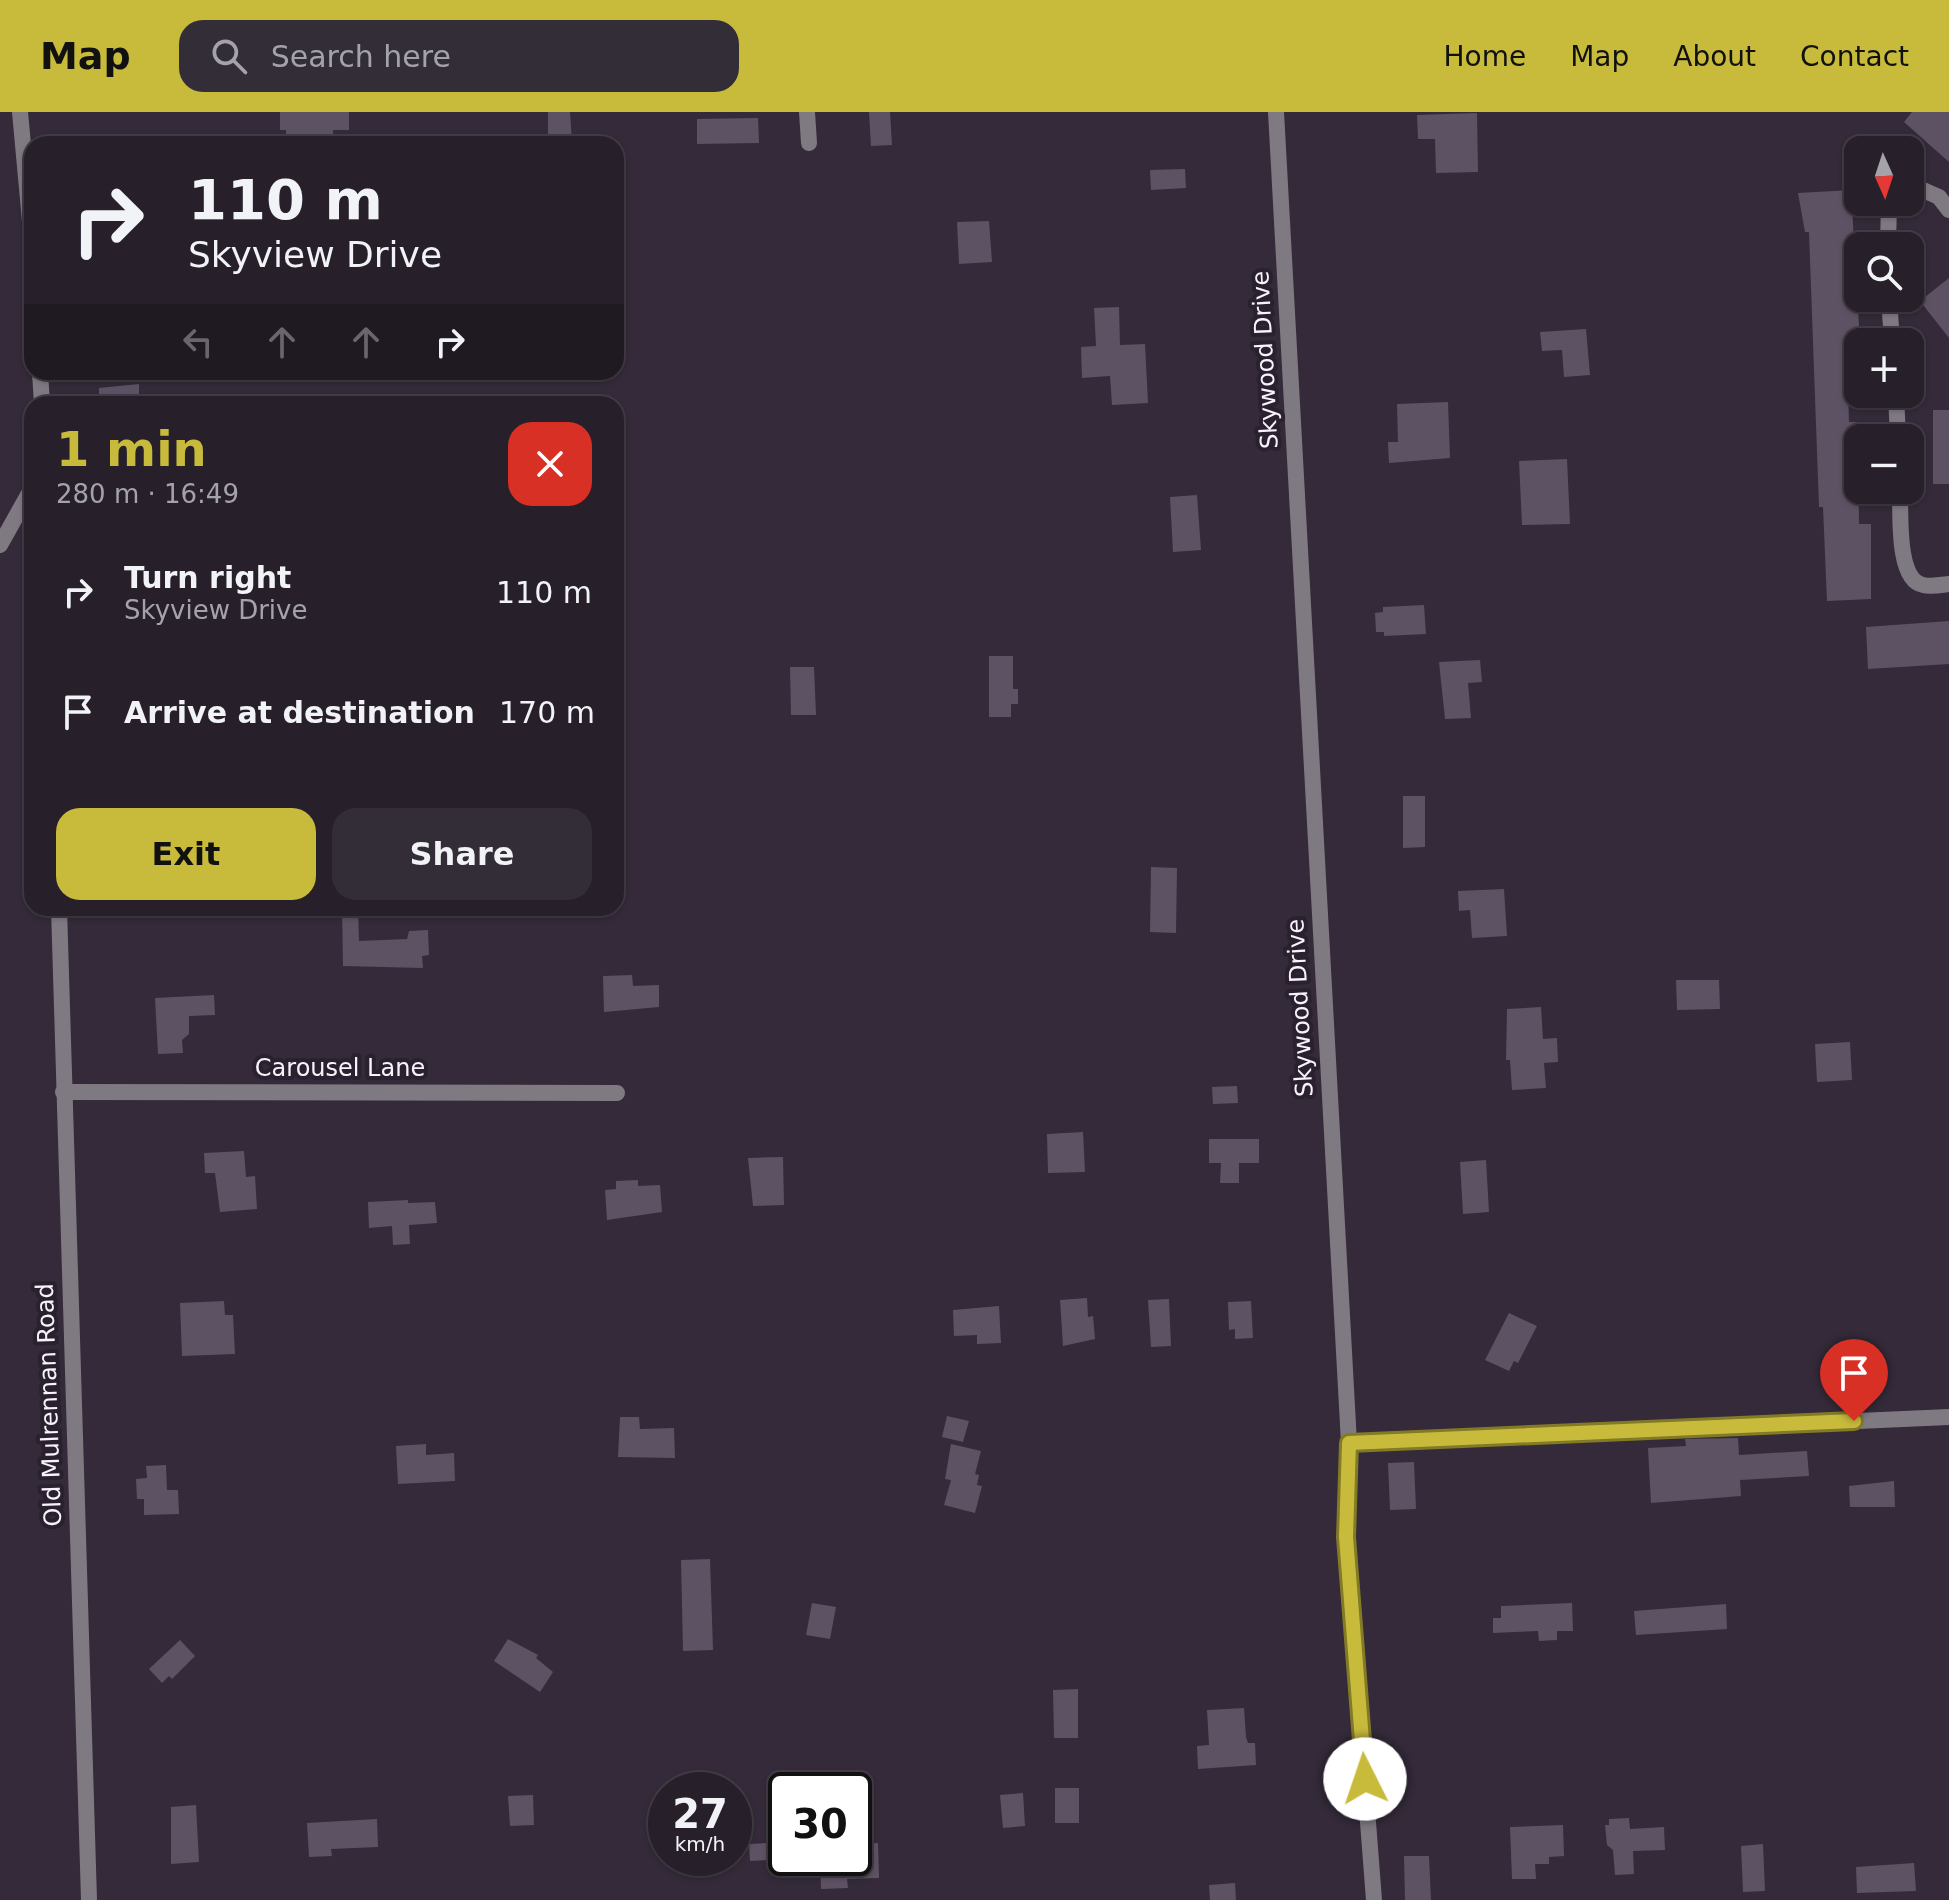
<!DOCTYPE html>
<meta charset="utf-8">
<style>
body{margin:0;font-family:"DejaVu Sans",sans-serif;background:#332d37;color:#f1f3f6;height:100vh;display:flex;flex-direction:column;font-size:30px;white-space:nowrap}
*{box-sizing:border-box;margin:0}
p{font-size:26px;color:#a4a3a9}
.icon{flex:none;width:44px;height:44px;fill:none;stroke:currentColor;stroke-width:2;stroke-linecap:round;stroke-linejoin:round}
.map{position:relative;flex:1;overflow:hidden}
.panel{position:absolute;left:24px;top:284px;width:600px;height:520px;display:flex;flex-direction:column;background:#27202b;border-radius:24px;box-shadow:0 2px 6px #0004,0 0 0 2px #433e47}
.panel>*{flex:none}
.guide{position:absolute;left:24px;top:24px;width:600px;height:244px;border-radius:24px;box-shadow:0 2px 6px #0004,0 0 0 2px #433e47;background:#27202b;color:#f1f3f6;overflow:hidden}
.needle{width:52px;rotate:177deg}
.buttons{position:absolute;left:1844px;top:24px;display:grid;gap:16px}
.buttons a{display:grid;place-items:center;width:80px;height:80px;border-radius:16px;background:#27202b;box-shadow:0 2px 6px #0004,0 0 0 2px #433e47;font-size:40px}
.speed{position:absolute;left:648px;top:1660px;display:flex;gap:16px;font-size:40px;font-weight:700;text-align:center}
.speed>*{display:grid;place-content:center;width:104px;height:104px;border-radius:50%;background:#27202b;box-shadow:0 2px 6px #0004,0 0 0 2px #433e47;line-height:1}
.speed small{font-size:20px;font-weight:400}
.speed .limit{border:4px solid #111;border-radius:12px;background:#fff;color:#111}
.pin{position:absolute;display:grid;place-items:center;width:68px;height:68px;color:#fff;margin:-82px -34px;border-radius:50% 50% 50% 0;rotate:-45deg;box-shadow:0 0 8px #0007}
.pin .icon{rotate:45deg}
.me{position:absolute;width:88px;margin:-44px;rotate:356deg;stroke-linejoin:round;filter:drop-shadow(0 0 6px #0008)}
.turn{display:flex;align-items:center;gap:28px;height:168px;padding:0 32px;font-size:36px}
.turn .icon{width:104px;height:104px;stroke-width:2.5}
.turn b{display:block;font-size:56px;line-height:68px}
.lanes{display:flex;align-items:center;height:76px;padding:0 32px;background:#0003;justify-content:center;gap:40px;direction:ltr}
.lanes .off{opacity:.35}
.round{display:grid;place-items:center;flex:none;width:84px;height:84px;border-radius:24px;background:#332d37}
.head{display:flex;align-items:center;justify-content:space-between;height:136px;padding:0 32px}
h1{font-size:48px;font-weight:800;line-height:60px;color:#c8bb3b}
.button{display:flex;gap:16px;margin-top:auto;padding:16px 32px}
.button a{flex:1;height:92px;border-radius:24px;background:#c8bb3b;color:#111;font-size:32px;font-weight:800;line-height:92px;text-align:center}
.button a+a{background:#332d37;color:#f1f3f6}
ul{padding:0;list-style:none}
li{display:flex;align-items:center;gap:24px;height:120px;padding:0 32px}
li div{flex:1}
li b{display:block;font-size:30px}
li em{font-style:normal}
header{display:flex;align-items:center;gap:48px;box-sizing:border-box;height:112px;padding:0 40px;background:#c8bb3b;color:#111}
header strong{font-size:38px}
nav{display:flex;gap:44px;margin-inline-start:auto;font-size:28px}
.search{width:560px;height:72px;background:#332d37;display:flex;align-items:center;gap:20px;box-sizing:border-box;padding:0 28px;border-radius:24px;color:#a4a3a9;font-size:30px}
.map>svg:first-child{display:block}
.building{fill:#5d5263}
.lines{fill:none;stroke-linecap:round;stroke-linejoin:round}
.street{stroke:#7f7a82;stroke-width:16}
.route-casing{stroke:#827a26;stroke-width:20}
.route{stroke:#c8bb3b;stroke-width:14}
.labels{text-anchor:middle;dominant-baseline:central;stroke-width:8;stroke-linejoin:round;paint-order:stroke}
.street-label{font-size:24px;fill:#f8f2fc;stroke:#2a212f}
</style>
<header>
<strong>Map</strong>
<div class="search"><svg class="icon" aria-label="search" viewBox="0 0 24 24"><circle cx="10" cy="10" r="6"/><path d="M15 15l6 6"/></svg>Search here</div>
<nav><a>Home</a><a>Map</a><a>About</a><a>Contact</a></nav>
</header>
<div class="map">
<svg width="1949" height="1788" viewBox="0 0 1949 1788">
<rect width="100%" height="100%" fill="#342a39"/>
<!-- building -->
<g class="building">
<path d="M280 0H349V18H333V29L286 28V18H280Z"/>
<path d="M548 0H570L572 30 548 32Z"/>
<path d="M869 0H890L892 33 871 34Z"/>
<path d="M1912 0H1949V50L1904 10Z"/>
<path d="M1477 1 1478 60 1436 61 1435 27H1418L1417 3Z"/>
<path d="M758 6 759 31 697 32V7Z"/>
<path d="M1185 57 1186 76 1151 78 1150 58Z"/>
<path d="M1851 78 1860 230 1858 278H1848L1849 310H1861L1862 326H1858L1859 412H1871V487L1827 489 1823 395H1819L1809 120H1805L1798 81Z"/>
<path d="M989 109 992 150 959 152 957 110Z"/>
<path d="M1949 166V226L1920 189Z"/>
<path d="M1119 195 1120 233 1145 232 1148 291 1112 293 1110 264 1082 266 1081 235 1096 234 1094 196Z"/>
<path d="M1586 217 1590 263 1564 265 1562 238 1542 239 1540 220Z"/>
<path d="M139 272V292H99V276Z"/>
<path d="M1448 290 1450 346 1389 351 1388 330H1398L1397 292Z"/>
<rect x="1933" y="298" width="16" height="74"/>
<path d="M1567 347 1570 412 1522 413 1519 349Z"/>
<path d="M1197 383 1201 438 1173 440 1170 385Z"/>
<path d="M1424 493 1426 522 1384 524V520H1376L1375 501 1383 500V495Z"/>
<path d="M1949 509V552L1868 557 1866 515Z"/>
<path d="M989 544H1013V577H1018V592H1011V605H989Z"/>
<path d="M1480 548 1482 570 1468 571 1471 606 1445 607 1439 550Z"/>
<path d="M790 555H814L816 603H791Z"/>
<path d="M1403 684H1425V735L1403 736Z"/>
<path d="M1151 755 1177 756 1176 821 1150 820Z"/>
<path d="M1504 777 1507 824 1472 826 1470 798 1459 799 1458 779Z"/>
<path d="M342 796H358L359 829 407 827 409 819 428 818 429 843 422 844 423 856 343 854Z"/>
<path d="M632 863 633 874 659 873V895L604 900 603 864Z"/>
<path d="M1676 868H1719L1720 897 1677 898Z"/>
<path d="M214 883 215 903 189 904V922L182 928 183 941 158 942 155 886Z"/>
<path d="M1541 895 1543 927 1557 926 1558 950 1544 951 1546 976 1512 978 1510 948H1506L1507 897Z"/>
<path d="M1850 930 1852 968 1817 970 1815 932Z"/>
<path d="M1237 974 1238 991 1213 992 1212 975Z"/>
<path d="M1083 1020 1085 1060 1048 1061 1047 1022Z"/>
<path d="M1209 1027H1259V1051H1239V1071H1220L1221 1051H1209Z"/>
<path d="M244 1039 246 1065 255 1064 257 1097 220 1100 215 1061H205L204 1041Z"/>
<path d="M783 1045 784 1093 753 1094 748 1046Z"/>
<path d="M1486 1048 1489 1100 1463 1102 1460 1050Z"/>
<path d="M638 1068V1074L660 1073 662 1100 607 1108 605 1078 616 1077V1069Z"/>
<path d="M408 1088V1091L435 1090 437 1111 409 1113 410 1132 393 1133 392 1114 369 1116 368 1090Z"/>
<path d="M1087 1186 1088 1205 1093 1204 1095 1227 1063 1234 1060 1188Z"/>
<path d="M1169 1187 1171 1234 1151 1235 1148 1188Z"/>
<path d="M224 1189 225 1203H233L235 1242 182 1244 180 1191Z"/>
<path d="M1251 1189 1253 1226 1235 1227V1217L1229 1218 1228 1190Z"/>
<path d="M999 1194 1001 1231 977 1232V1223L954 1224 953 1198Z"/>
<path d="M1509 1201 1537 1214 1518 1251 1514 1249 1509 1259 1485 1248Z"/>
<path d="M947 1304 969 1309 963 1330 942 1325Z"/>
<path d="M620 1305H639L640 1317 674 1316 675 1346 618 1345Z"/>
<path d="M1738 1326 1739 1343 1807 1339 1809 1364 1740 1368 1741 1384 1651 1391 1648 1336 1686 1334 1685 1327Z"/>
<path d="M426 1332V1343L454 1341 455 1369 398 1372 396 1334Z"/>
<path d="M951 1332 981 1339 975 1362 979 1363 977 1373 982 1374 975 1401 944 1393 951 1368 945 1367Z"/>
<path d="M1414 1350 1416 1397 1390 1398 1388 1351Z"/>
<path d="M166 1353 167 1378H178L179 1402 144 1403V1387H137L136 1367 147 1366 146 1354Z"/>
<path d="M1894 1369 1895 1395H1850L1849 1374Z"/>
<path d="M710 1447 713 1538 683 1539 681 1448Z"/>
<path d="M812 1491 836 1495 830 1527 806 1523Z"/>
<path d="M1572 1491 1573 1519H1557V1528L1539 1529 1538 1519 1493 1521V1506H1501V1494Z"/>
<path d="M1726 1492 1727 1517 1636 1523 1634 1499Z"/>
<path d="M508 1527 538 1543 536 1546 553 1560 540 1580 494 1549Z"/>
<path d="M180 1528 195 1544 172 1567 169 1564 162 1571 149 1557Z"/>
<path d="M1078 1577V1626H1054L1053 1578Z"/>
<path d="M1244 1596 1246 1625 1248 1631H1255L1256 1653 1198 1657 1197 1634 1209 1633 1207 1598Z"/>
<rect x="1055" y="1676" width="24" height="35"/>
<path d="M1023 1681 1025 1714 1003 1716 1000 1683Z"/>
<path d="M533 1683 534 1713 510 1714 508 1684Z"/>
<path d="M196 1693 199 1750 171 1752V1695Z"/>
<path d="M1629 1706 1630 1717 1664 1715 1665 1738 1633 1739 1634 1762 1615 1763 1613 1738 1607 1733 1605 1713H1609V1707Z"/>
<path d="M377 1707 378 1735 331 1737 332 1744 309 1745 307 1711Z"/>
<path d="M1563 1713 1564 1744 1549 1745V1752H1535L1536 1767H1512L1510 1715Z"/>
<path d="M768 1731 769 1748 750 1749 749 1732Z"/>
<path d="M878 1731 879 1766 847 1767 848 1776 821 1777 820 1746H854V1732Z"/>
<path d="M1763 1732 1765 1779 1743 1780 1741 1734Z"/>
<path d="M1404 1744H1429L1431 1788H1405Z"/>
<path d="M1914 1751 1916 1779 1857 1781 1856 1755Z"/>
<path d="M1235 1771 1236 1788H1210L1209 1773Z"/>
</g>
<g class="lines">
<!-- street -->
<g class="street">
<path d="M20 0 32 131"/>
<path d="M807 0 809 31"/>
<path d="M1276 0 1349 1331 1346 1425 1374 1788"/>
<path d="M1910 77 1914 74 1939 85 1949 98"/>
<path d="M1888 134 1889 90"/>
<path d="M1889 186 1892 230"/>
<path d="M40 260 42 292"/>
<path d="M1896 282 1898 326"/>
<path d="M1900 378C1901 400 1896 468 1923 473 1931 475 1941 473 1949 472"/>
<path d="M0 433 32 376"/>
<path d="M59 796 89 1788"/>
<path d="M63 980 617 981"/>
<path d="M1349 1331 1949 1305"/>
</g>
</g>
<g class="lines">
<defs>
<path id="route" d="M1365 1667 1346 1425 1349 1331 1854 1309"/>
</defs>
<!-- route casing -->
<use href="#route" class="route-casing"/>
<!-- route -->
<use href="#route" class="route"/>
</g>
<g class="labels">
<!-- street labels -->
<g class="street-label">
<text transform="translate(1265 248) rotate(-93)">Skywood Drive</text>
<text transform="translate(1300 896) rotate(-93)">Skywood Drive</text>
<text x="340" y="956">Carousel Lane</text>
<text transform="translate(49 1293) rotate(-92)">Old Mulrennan Road</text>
</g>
</g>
</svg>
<div class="buttons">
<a><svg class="needle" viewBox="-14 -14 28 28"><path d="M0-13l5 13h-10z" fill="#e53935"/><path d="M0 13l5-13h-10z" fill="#a4a3a9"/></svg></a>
<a><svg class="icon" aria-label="search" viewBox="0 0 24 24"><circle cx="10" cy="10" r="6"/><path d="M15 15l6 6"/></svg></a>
<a>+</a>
<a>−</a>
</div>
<div class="speed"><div>27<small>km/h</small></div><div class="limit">30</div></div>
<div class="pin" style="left:1854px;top:1309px;background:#d93025"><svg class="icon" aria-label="arrive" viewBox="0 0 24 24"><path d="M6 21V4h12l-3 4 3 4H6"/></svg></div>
<svg class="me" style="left:1365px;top:1667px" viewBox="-20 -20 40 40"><circle r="19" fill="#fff"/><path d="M0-13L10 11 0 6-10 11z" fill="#c8bb3b"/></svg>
<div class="guide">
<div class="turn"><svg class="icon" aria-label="right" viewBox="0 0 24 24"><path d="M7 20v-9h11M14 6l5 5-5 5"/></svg><div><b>110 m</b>Skyview Drive</div></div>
<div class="lanes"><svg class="icon off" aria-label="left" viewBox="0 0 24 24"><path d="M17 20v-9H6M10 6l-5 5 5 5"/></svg><svg class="icon off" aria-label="ahead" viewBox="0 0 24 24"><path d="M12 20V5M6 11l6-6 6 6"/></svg><svg class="icon off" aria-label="ahead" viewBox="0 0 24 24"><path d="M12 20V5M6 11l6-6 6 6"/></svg><svg class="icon" aria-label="right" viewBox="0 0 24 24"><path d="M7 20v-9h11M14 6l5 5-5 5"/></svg></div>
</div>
<section class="panel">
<div class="head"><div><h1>1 min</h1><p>280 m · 16:49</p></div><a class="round" style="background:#d93025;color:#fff"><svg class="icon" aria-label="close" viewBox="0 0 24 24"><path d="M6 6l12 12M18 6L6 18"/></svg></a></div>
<ul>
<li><svg class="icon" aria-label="right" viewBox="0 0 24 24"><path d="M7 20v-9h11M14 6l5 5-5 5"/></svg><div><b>Turn right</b><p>Skyview Drive</p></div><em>110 m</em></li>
<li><svg class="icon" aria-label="arrive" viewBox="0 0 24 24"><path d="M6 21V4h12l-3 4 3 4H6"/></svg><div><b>Arrive at destination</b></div><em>170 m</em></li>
</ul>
<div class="button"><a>Exit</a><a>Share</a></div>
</section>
</div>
